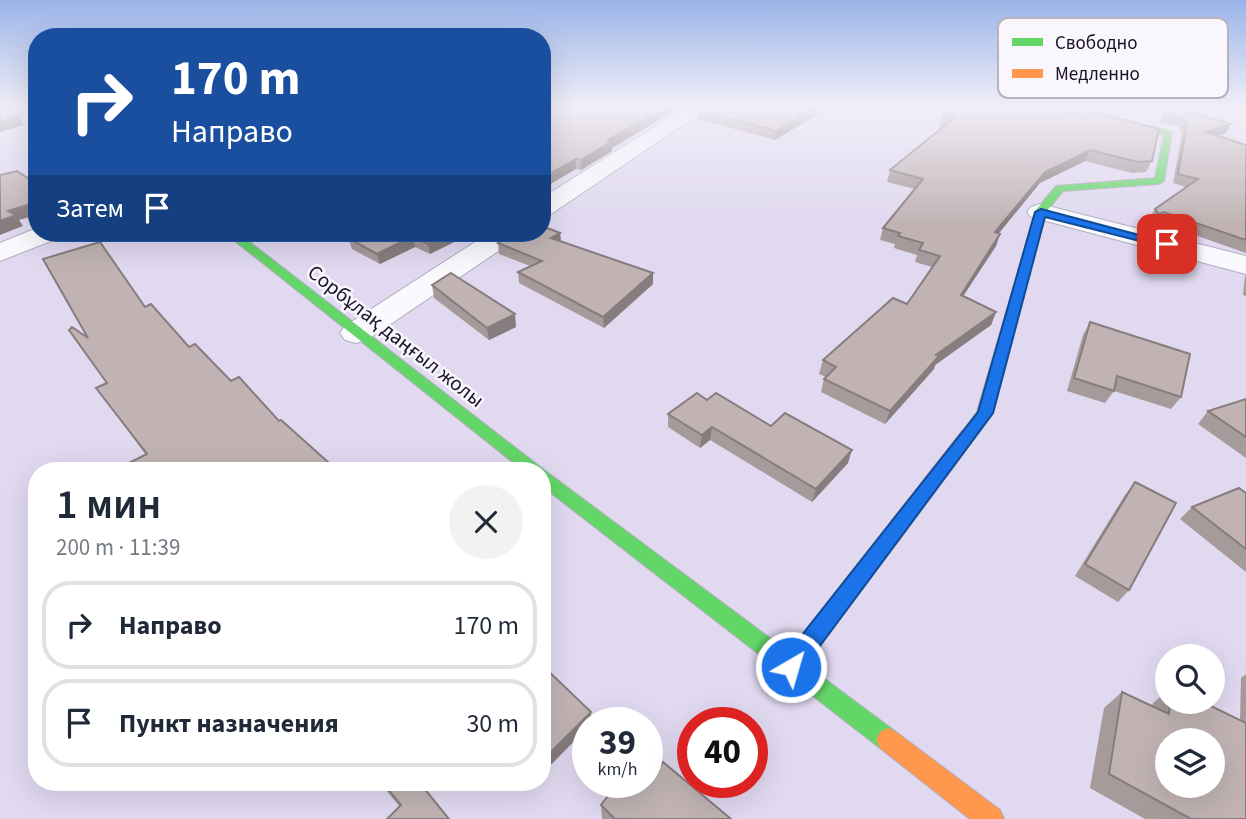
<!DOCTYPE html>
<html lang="ru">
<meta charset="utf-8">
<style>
body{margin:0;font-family:"Source Sans 3",sans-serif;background:#f2f2f3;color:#1f2937;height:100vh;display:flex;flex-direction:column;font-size:26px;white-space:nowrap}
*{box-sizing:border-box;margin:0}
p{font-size:23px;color:#747a83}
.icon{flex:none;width:38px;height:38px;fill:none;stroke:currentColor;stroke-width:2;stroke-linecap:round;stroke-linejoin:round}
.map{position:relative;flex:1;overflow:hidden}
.panel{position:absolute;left:28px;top:462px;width:523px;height:329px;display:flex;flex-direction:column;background:#fff;border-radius:28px;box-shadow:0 7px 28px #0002}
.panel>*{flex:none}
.guide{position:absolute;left:28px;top:28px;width:523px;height:214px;border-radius:28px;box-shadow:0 7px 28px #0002;background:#1a4fa0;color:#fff;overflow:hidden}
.buttons{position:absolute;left:1155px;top:644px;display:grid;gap:14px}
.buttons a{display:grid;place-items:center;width:70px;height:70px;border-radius:50%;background:#fff;box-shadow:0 7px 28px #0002;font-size:35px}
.speed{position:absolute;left:572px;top:707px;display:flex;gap:14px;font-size:35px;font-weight:700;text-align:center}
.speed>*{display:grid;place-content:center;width:91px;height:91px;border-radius:50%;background:#fff;box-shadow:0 7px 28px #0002;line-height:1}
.speed small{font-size:18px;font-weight:400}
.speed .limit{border:10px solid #d22;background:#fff;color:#111}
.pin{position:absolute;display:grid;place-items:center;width:60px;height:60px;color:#fff;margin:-30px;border-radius:14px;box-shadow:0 4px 10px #0006}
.me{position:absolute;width:77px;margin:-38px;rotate:38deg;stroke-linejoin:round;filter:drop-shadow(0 0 5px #0008)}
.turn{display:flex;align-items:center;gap:24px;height:147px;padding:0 28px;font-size:32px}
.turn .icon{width:91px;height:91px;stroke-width:2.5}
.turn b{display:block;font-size:49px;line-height:60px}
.then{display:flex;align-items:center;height:66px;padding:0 28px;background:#0003;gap:14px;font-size:26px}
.round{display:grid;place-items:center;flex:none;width:74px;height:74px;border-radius:37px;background:#f2f2f3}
.head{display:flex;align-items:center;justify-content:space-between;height:119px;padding:0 28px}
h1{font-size:42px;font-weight:600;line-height:52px}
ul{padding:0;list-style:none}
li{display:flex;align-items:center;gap:21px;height:88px;margin:0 14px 10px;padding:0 14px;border:4px solid #e0e1e3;border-radius:28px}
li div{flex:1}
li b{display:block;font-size:26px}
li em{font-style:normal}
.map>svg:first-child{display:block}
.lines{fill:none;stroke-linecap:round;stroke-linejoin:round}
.street-casing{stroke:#b2acbf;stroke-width:2}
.fast-casing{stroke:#b2acbf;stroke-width:2}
.slow-casing{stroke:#b2acbf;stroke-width:2}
.street{fill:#faf9fd;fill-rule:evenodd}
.fast{fill:#63d668;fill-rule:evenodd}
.slow{fill:#ff974d;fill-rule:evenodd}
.rail-casing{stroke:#c5c3c9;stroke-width:5}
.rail{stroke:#f9f7fd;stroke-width:3.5;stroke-dasharray:10;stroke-linecap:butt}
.wall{fill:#a69a9b}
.shaded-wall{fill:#877d7e}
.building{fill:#c1b3b4;stroke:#877d7e;stroke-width:2;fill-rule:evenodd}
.route{fill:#1a73e8;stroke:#114b97;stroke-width:2}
.labels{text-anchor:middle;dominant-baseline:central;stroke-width:5;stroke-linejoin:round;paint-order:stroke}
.street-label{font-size:21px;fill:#1b1427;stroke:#f9f7fd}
.key{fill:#f9f7fd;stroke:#b6b3bd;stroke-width:2}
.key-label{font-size:19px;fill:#1b1427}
</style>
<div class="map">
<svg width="1246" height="819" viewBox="0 0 1246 819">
<rect width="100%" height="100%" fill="#e0d9f0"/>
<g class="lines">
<defs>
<g id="street">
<path d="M684 108H708L551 214 542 216V198Z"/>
<path d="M1040 204 1246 256V274L1031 217 1027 212 1031 207Z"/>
<path d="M37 228V233H60L56 239 0 261V243Z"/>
<path d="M489 233H520L516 239 367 340 356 343 345 340 340 333 345 326Z"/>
</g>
<g id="fast">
<path d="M1064 108H1078L1172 132 1164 181 1159 184 1063 191 1045 213 993 413 974 439H962L960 435 977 412 1036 210 1056 186 1155 178 1164 135Z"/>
<path d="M225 233H238L544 470 896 732 900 740 896 748 888 752 880 748 542 486V471H524Z"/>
</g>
<g id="slow">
<path d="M968 429 976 435 974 439 799 674 791 678 783 674 780 667 783 660 962 431Z"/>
<path d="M888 728 896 732 1000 810 1004 819H970L880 748 876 740 880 732Z"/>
</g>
</defs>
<!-- street casing -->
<use href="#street" class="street-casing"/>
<!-- fast casing -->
<use href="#fast" class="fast-casing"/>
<!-- slow casing -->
<use href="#slow" class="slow-casing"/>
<!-- street -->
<use href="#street" class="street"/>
<!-- fast -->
<use href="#fast" class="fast"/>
<!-- slow -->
<use href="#slow" class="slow"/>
<defs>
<path id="rail" d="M1242 108 1246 109"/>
</defs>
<!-- rail casing -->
<use href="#rail" class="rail-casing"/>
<!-- rail -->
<use href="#rail" class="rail"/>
</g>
<!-- wall -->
<g class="wall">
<path d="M542 108H679L612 148V151L581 170 576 169Z"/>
<path d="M700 108H819L818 114 775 140 697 119 698 110Z"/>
<path d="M1163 113 1231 124 1226 133 1218 136 1246 145V253L1158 222 1153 224 1149 219 1155 209 1186 187 1173 183 1182 133 1178 126 1159 122Z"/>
<path d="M942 115 1152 161 1146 172 1132 173 1085 161 1040 183 999 233 996 246 963 296 996 312 991 325 935 365 934 369 885 424 821 392 824 379 826 377 819 374 823 360 907 304 932 267 915 262 917 255 894 248 895 244 880 240 883 228 915 189 887 182 890 170 944 127 939 126Z"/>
<path d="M358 233H485L471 242 462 238 430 254 415 247 380 264 352 249 348 238 358 234Z"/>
<path d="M560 233 561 242 653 273V284L604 328 519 283 518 272 530 266 499 254 498 243Z"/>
<path d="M1246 275V296L1243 295 1245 276Z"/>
<path d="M432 285 516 327 489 340 434 298Z"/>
<path d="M145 307 189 347 146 455 96 388 107 384 88 338Z"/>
<path d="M1090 322 1181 397 1171 409 1114 391 1105 403 1067 391 1083 335Z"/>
<path d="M1246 399V458L1198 424 1208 411Z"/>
<path d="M707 400 771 426 848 463 812 502 710 440 700 448 668 427V414Z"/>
<path d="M1135 482 1129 590 1118 602 1075 576 1125 495Z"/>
<path d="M1246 493V572L1180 519 1192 507Z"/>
<path d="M1246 674V819H1145L1090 788 1104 708 1122 692 1152 706 1153 703 1167 691V702L1240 720 1241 678Z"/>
<path d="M379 782H419L400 807Z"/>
<path d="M519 782H534L527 790Z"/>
<path d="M601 805 731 819H602Z"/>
</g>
<!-- shaded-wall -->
<g class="shaded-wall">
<path d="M664 108H679L612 148V151L581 170V160L608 140Z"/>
<path d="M814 108H819L818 114 775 140 776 131Z"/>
<path d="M19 116 24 125 0 132V121Z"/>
<path d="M1231 124 1226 133 1201 141 1206 132Z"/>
<path d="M1090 150 1085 161 1040 183 990 244 995 232 1045 172Z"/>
<path d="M576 159V169L542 189V178Z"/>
<path d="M37 202V215L19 220 23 226 0 235V221L8 211Z"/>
<path d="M1164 212 1158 222 1153 224 1159 214Z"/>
<path d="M449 233H461L462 238 430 254 428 244Z"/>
<path d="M469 233H485L471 242Z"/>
<path d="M560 233 561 243 551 238Z"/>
<path d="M1000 234 996 246 956 307 961 295Z"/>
<path d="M413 236 415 247 380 264 377 254Z"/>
<path d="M653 273V284L604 328 603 317Z"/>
<path d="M996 312 991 325 935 365 934 369 885 424 890 411 936 355Z"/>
<path d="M515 314 516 327 489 340 487 328Z"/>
<path d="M712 427 710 440 700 448 702 435Z"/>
<path d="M852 450 848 463 812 502 816 489Z"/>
<path d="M591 712 592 723H588V727L542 774V761Z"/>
<path d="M524 782H534L527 790Z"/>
</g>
<!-- building -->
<g class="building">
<path d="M0 108H2L19 116 0 121Z"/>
<path d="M542 108H664L608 140 612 141 581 160 576 159 542 178Z"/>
<path d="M700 108H814L776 131 698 110Z"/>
<path d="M953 108H1052L1074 114 1083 109 1159 129 1152 161 1138 162 1090 150 1045 172 995 232 1000 234 961 295 996 312 936 355 939 356 890 411 824 379 836 367 823 360 893 298 907 304 940 256 919 250 923 243 898 236 900 233 883 228 923 179 890 170 954 118 942 115Z"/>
<path d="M1176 108 1231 124 1206 132 1246 145V240L1164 212 1159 214 1155 209 1198 179 1178 174 1187 124 1182 118 1163 113Z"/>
<path d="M17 171 37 184V202L8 211 16 215 0 221V175Z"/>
<path d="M542 226 560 233 551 238 653 273 603 317 518 272 542 261 498 243 513 233H542Z"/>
<path d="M361 233H449L428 244 413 236 377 254 348 238Z"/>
<path d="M100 242 145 307 151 304 189 347 195 344 231 381 239 377 279 421 281 420 338 471H113L147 454 96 388 107 383 69 330 72 327 88 338 43 259Z"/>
<path d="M451 273 515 314 487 328 432 285Z"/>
<path d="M1090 322 1190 354 1181 397 1117 376 1114 391 1074 378Z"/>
<path d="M697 393 707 400 716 393 771 426 785 413 852 450 816 489 712 427 702 435 668 414Z"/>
<path d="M1246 399V437L1208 411Z"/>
<path d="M1135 482 1176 503 1129 590 1085 564Z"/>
<path d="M1239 488 1246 493V549L1192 507Z"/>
<path d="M542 665 591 712 542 761Z"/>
<path d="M1122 692 1169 714 1170 702H1203L1246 723V819H1191L1109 774ZM1167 740H1213V786H1167Z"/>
<path d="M663 762 731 819H615L601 805 619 782H648V779L649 780Z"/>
<path d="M382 782H419L449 819H387L401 805Z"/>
</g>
<!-- sky -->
<linearGradient id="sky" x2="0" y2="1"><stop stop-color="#9ab4e8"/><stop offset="0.48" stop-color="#f1eef8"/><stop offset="1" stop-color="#f1eef8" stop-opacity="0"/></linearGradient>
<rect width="1246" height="223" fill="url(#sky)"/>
<!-- route -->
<path class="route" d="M1041 209 1173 244 1167 248 1045 217 993 413 799 674 791 677 783 674 780 667 783 659 978 412 1035 212Z"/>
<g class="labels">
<!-- street labels -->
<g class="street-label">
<text transform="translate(396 336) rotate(38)">Сорбұлақ даңғыл жолы</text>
</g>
</g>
<!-- legend -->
<rect x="998" y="18" width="230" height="80" rx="10" class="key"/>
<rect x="1012" y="38" width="31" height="8" fill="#63d668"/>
<rect x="1012" y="69" width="31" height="9" fill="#ff974d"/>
<g class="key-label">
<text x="1055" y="49">Свободно</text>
<text x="1055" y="80">Медленно</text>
</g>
</svg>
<div class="buttons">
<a><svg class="icon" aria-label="search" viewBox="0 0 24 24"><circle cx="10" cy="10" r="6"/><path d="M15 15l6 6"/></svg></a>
<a><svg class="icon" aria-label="layers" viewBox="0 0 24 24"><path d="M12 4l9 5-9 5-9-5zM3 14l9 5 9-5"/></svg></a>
</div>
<div class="speed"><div>39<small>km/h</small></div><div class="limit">40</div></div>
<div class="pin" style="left:1167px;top:244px;background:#d93025"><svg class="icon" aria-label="arrive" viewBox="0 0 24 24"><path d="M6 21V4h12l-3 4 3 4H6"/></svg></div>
<svg class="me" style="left:791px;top:667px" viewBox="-20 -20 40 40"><circle r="17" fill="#1a73e8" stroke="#fff" stroke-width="3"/><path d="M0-11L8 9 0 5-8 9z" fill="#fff"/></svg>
<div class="guide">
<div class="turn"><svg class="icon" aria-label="right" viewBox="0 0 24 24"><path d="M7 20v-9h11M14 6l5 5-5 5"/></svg><div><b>170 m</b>Направо</div></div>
<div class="then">Затем<svg class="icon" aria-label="arrive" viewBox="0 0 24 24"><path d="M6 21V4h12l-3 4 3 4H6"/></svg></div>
</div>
<section class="panel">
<div class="head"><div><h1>1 мин</h1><p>200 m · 11:39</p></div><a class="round"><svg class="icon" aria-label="close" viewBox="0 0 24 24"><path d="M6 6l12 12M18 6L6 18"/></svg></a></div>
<ul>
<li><svg class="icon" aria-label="right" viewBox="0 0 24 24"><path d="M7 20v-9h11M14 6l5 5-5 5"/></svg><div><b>Направо</b></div><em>170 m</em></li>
<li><svg class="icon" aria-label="arrive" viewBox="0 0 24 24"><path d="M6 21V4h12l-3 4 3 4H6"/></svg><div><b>Пункт назначения</b></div><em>30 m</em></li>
</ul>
</section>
</div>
